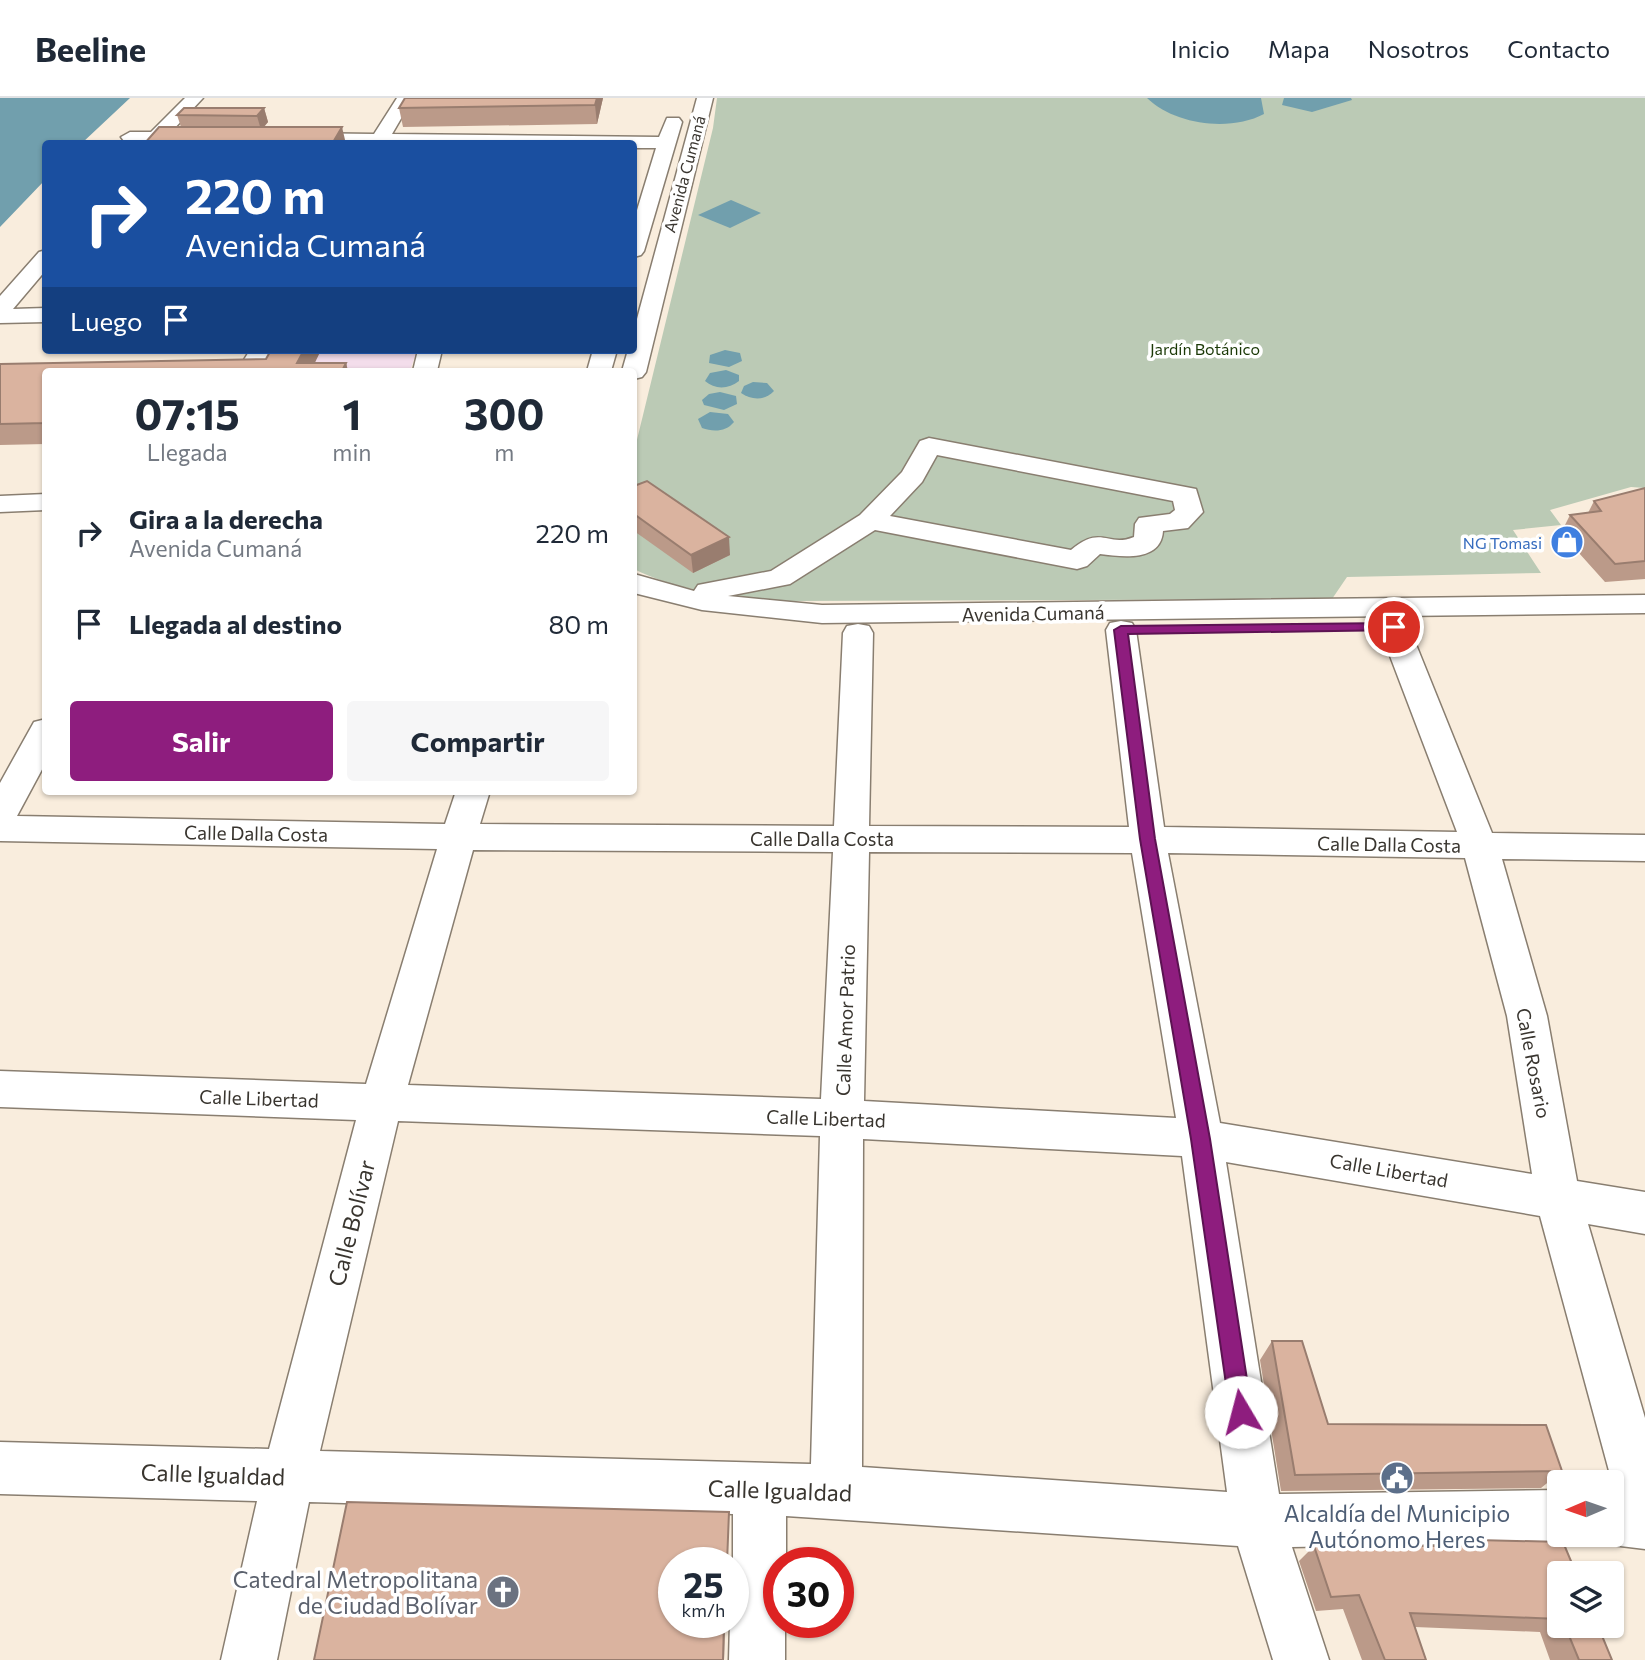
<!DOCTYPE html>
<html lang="es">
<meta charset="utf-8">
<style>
body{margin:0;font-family:Commissioner,sans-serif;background:#f6f6f7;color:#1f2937;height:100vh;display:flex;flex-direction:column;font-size:26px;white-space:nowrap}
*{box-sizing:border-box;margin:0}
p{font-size:23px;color:#747a83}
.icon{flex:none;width:38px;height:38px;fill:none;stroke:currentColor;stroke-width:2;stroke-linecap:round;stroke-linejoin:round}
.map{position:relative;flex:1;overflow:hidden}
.panel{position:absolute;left:42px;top:270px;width:595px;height:427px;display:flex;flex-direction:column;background:#fff;border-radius:7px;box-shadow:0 2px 5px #0004}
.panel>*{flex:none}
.guide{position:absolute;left:42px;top:42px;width:595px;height:214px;border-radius:7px;box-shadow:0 2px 5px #0004;background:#1a4fa0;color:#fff;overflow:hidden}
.needle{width:46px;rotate:268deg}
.buttons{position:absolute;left:1547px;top:1372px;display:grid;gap:14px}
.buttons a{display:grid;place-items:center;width:77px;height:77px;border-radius:7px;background:#fff;box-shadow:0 2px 5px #0004;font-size:35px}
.speed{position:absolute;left:658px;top:1449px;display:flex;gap:14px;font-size:35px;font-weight:700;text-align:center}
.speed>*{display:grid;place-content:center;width:91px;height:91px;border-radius:50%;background:#fff;box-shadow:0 2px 5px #0004;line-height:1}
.speed small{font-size:18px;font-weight:400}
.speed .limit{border:10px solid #d22;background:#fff;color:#111}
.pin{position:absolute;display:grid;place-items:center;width:60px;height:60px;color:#fff;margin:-30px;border:4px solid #fff;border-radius:50%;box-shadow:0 2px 7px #0007}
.me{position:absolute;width:77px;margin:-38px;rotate:352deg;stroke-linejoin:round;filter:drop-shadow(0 0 5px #0008)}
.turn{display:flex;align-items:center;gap:24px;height:147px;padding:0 28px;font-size:32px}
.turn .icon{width:91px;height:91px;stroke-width:2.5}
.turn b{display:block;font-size:49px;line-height:60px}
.then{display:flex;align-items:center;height:66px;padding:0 28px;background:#0003;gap:14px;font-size:26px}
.eta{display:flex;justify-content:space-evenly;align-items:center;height:119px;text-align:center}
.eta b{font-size:42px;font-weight:700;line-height:49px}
.cta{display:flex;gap:14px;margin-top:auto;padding:14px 28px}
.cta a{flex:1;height:80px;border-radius:7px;background:#8e1d7e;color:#fff;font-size:28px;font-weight:700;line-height:80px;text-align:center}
.cta a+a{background:#f6f6f7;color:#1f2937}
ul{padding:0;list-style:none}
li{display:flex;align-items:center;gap:21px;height:91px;padding:0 28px}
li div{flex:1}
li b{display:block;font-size:26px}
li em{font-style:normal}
header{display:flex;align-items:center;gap:42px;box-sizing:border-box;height:98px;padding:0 35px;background:#fff;border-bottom:2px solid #e0e1e3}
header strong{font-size:33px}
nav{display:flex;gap:38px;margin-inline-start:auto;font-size:24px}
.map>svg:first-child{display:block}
.education{fill:#f3ddeb}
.green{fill:#bbcab5}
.water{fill:#719fad}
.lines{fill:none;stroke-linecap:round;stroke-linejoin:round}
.minor-casing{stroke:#897e70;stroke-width:3}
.minor{fill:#fff;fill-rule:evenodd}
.wall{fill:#bb9a89}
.shaded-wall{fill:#997d6f}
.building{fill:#dab39f;stroke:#997d6f;stroke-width:2}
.route{fill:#8e1d7e;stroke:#5c1352;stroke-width:2}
.labels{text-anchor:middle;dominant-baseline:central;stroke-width:7;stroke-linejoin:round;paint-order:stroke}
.far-street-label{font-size:16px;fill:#39352f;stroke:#fff}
.far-park-label{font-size:16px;fill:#1a3806;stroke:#fff}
.far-shop-label{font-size:16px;fill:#366cbe;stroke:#fff;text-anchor:end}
.street-label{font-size:19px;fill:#39352f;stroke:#fff}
.near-street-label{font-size:23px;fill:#39352f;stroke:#fff}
.near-service-label{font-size:23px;fill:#4e5e75;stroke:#fff}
.near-worship-label{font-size:23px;fill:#5b616d;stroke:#fff;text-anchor:end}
</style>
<header>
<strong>Beeline</strong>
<nav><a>Inicio</a><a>Mapa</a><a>Nosotros</a><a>Contacto</a></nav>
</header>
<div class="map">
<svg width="1645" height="1562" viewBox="0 0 1645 1562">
<rect width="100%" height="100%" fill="#f9eddd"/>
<!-- education -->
<path class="education" d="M269 252H417L410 273H257Z"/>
<!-- green -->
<path class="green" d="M717 0H1645V390L1631 389 1550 412 1561 427 1513 432 1541 475 1347 479 1332 501 787 503C733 498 682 495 634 471V354L713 30Z"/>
<!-- water -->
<g class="water">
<path d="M0 0H130L82 45 46 46 45 82 0 129Z"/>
<path d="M1147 0H1261L1264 16C1230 34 1175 27 1147 0Z"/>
<path d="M1284 0H1351L1352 2 1312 14 1282 7Z"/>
<path d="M731 102 761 115 730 130 698 117Z"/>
<path d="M725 252 740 255 742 263 729 269 709 265 710 257Z"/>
<path d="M726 272 739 277V283C729 291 715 292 705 283L710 275Z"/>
<path d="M753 284 767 285 774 293C765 303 751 302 741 295L744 288Z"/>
<path d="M720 294 736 298 737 306 724 312 704 307 702 302 709 296Z"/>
<path d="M710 314 728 316 734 324C726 334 713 334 702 330L698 321Z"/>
</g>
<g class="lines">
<defs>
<g id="minor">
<path d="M185 0H203L171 34 206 36 209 40 206 44 141 46 124 43 121 39 130 34H151Z"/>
<path d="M397 0H413L392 36 659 39 667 20H679L682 24 644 153 641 157 634 159V122L656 50H634V46L296 45 287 40 296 35 374 36Z"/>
<path d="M697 0H713L646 274 642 279 634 281V273H622L628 252H634V232Z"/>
<path d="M46 152V172L13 211 46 210V224L0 225V198L39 154Z"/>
<path d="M250 252H274L261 273H237Z"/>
<path d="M418 252H442L437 273H413Z"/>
<path d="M593 252H617L611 273H587Z"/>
<path d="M929 340 1196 391 1203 414 1188 430 1163 433C1161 464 1123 459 1100 456L1087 468 1077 471 875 432 790 486 728 498 822 507 1645 497V515L822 525 702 512 634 495V476L694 493 698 487 771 473 860 417 902 374 920 343ZM937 357 1173 403 1175 412 1170 416 1139 420 1135 426 1134 439C1107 450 1102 426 1071 452L890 418 922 384Z"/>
<path d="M46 396V412L0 414V398Z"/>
<path d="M1394 520 1405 522 1409 529 1492 735 1645 737V763L1502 761 1547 918 1577 1083 1645 1094V1136L1588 1126 1645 1320V1451L1612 1447 1592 1437H1612V1395H1615L1540 1118 1226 1064 1279 1396 1559 1392V1437H1578L1559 1444 1292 1449 1329 1562H1273L1238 1448 786 1418V1465H779V1524H785V1562H729L730 1524H733V1416L309 1404 277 1562H221L257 1403 0 1396V1344L269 1351 356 1022 0 1009V973L366 986 437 751 0 743V685L34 624 46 621V664L17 718 445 726 456 693H490L480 726 834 728 843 535 847 528 858 526 869 528 873 535 869 728 1129 729 1106 532 1110 525 1121 523 1132 525 1136 532 1164 729 1457 734 1379 529 1383 522ZM473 752 833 754 821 1001 408 987ZM869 754 1132 755 1176 1020 864 1003ZM1168 755 1465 760 1507 918 1532 1076 1220 1025ZM398 1023 820 1038 811 1366 320 1353ZM863 1041 1182 1058 1227 1394 862 1369Z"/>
</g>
</defs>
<!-- minor casing -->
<use href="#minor" class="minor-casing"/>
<!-- minor -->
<use href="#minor" class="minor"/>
</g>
<!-- wall -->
<g class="wall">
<path d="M405 0H603L597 26 403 29 399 10Z"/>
<path d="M264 10 268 24 264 29H181L177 17Z"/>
<path d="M321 252 314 265H346L348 273H46V346L0 347V266L266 261Z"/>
<path d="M634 388 730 457 693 475 634 433Z"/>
<path d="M1645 390V481L1605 484 1561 435 1570 417 1588 415 1594 403Z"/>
<path d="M1272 1243 1328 1326 1562 1373 1541 1390 1281 1393 1260 1262Z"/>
<path d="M1477 1442 1559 1475V1528H1598L1612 1562H1550L1540 1534 1415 1529 1426 1562H1362L1343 1511 1316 1513 1299 1463 1314 1448H1469Z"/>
</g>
<!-- shaded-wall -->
<g class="shaded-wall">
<path d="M597 0H603L597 26 595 7Z"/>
<path d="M264 10 268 24 261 32 257 18Z"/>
<path d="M342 29 346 46H332Z"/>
<path d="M304 252H321L311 273 297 265Z"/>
<path d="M346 265 348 273H342Z"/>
<path d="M729 439 730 457 693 475 691 457Z"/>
<path d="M724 1524H725L724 1562H723Z"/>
</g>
<!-- building -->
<g class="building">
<path d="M405 0H597L595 7 399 10Z"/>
<path d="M184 10H264L257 18 177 17Z"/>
<path d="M159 29H342L332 46H144Z"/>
<path d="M271 252H304L297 265H346L342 273H46V325L0 326V266L266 261Z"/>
<path d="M647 383 729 439 691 457 634 416V388Z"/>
<path d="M1645 390V463L1615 466 1570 417 1601 413 1594 403Z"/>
<path d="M1272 1243H1302L1328 1326 1546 1327 1562 1373 1295 1377Z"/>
<path d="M347 1404 729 1414 727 1465H674V1524H724L723 1562H314Z"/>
<path d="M1477 1442 1563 1444 1576 1475H1559V1521L1410 1515 1426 1562H1385L1359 1497 1331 1499 1314 1448H1476Z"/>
<path d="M1565 1528H1598L1612 1562H1579Z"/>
</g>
<!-- route -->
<path class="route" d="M1394 525 1401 529 1399 532 1128 536 1155 741 1210 1041 1252 1314 1249 1322 1241 1325 1233 1322 1230 1314 1191 1041 1140 741 1114 532 1121 528Z"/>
<!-- icons -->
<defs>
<symbol id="shop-disc" viewBox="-11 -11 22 22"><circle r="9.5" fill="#3f7fe0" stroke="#fff"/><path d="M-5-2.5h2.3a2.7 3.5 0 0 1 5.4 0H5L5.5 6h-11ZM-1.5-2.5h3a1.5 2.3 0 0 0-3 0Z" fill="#fff"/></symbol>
<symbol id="civic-disc" viewBox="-11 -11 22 22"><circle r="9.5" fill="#5c6f8a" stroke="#fff"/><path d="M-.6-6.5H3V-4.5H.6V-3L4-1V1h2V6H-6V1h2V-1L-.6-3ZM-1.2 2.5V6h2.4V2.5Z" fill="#fff"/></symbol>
<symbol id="church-disc" viewBox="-11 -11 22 22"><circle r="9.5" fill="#6b7280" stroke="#fff"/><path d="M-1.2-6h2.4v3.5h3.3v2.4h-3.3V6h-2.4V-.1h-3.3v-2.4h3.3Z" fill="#fff"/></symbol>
</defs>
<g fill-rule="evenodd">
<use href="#shop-disc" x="1548" y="425" width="38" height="38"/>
<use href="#civic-disc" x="1378" y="1361" width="38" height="38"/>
<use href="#church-disc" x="484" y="1475" width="38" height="38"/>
</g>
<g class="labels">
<!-- far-street labels -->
<g class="far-street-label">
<text transform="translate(684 76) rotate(-75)">Avenida Cumaná</text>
</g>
<!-- far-park labels -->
<g class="far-park-label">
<text x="1205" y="250">Jardín Botánico</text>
</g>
<!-- far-shop labels -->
<g class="far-shop-label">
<text x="1542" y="444">NG Tomasi</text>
</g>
<!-- street labels -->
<g class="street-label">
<text transform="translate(1033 515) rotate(-1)">Avenida Cumaná</text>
<text transform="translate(256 735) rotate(1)">Calle Dalla Costa</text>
<text x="822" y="740">Calle Dalla Costa</text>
<text transform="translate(1389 746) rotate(1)">Calle Dalla Costa</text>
<text transform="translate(845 922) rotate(-88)">Calle Amor Patrio</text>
<text transform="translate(1534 965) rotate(79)">Calle Rosario</text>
<text transform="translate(259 1000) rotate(2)">Calle Libertad</text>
<text transform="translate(826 1020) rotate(2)">Calle Libertad</text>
<text transform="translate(1389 1072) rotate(10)">Calle Libertad</text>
</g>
<!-- near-street labels -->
<g class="near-street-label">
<text transform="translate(351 1125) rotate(-76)">Calle Bolívar</text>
<text transform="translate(213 1376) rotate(2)">Calle Igualdad</text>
<text transform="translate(780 1392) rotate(2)">Calle Igualdad</text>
</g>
<!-- near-service labels -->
<g class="near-service-label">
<text x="1397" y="1415">Alcaldía del Municipio<tspan x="1397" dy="26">Autónomo Heres</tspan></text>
</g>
<!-- near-worship labels -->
<g class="near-worship-label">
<text x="478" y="1481">Catedral Metropolitana<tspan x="478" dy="26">de Ciudad Bolívar</tspan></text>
</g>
</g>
</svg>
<div class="buttons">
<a><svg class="needle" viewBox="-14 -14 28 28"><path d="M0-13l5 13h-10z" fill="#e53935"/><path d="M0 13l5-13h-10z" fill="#747a83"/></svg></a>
<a><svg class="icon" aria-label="layers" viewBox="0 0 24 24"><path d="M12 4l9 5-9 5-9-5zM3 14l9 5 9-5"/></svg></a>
</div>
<div class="speed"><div>25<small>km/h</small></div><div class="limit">30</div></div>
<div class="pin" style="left:1394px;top:529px;background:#d93025"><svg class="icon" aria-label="arrive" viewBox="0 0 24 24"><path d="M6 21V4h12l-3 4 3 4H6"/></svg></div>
<svg class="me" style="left:1241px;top:1314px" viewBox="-20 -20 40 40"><circle r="19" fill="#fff"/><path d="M0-13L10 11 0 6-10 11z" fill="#8e1d7e"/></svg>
<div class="guide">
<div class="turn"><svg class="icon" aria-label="right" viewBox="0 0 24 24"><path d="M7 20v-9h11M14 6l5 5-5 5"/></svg><div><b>220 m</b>Avenida Cumaná</div></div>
<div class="then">Luego<svg class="icon" aria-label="arrive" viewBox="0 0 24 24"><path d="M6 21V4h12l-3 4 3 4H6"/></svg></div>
</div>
<section class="panel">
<div class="eta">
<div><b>07:15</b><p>Llegada</p></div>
<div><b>1</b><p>min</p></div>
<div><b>300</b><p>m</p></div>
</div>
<ul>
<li><svg class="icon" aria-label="right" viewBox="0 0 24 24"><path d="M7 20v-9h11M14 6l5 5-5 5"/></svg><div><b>Gira a la derecha</b><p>Avenida Cumaná</p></div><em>220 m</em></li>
<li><svg class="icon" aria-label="arrive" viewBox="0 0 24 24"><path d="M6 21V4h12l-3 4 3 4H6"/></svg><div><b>Llegada al destino</b></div><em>80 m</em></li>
</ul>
<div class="cta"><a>Salir</a><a>Compartir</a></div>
</section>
</div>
